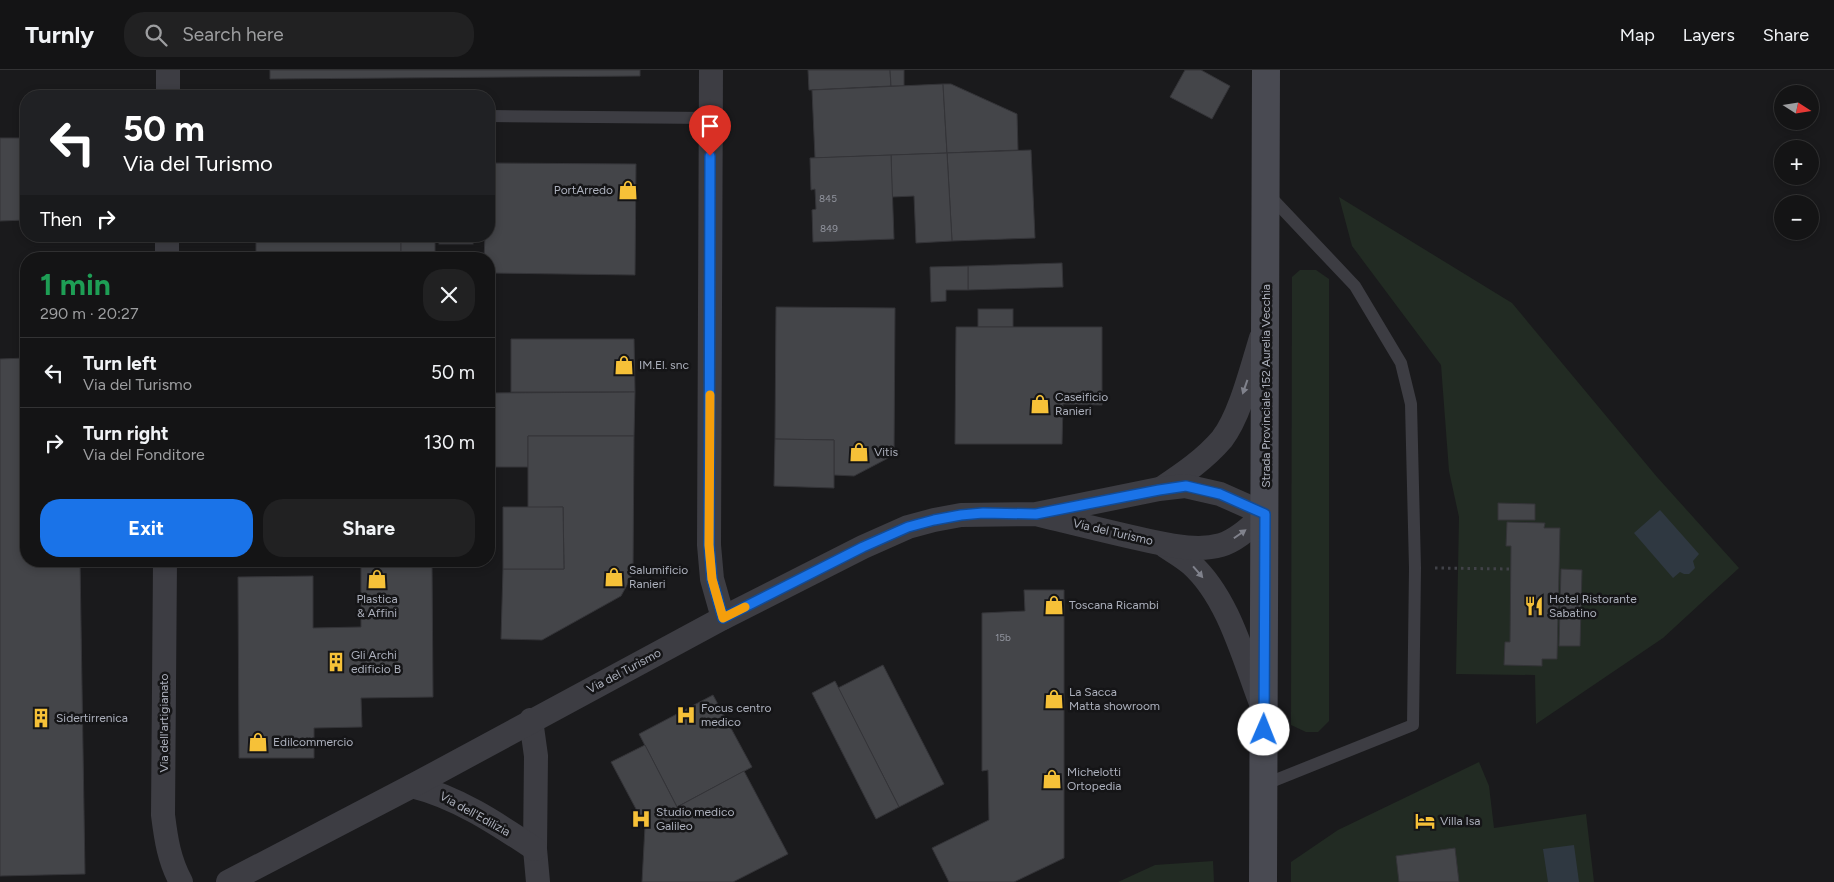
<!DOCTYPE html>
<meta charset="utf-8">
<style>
body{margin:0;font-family:Figtree,sans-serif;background:#212122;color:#f1f3f6;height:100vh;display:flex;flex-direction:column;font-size:19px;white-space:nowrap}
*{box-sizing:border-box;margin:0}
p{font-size:16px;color:#9d9ea0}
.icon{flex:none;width:28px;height:28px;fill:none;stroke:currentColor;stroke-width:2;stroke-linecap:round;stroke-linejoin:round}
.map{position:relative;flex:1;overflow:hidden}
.sheet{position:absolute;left:20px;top:182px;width:475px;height:315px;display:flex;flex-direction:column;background:#141415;border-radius:20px;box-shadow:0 2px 8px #0003,0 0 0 1px #333334}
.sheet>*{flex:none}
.guide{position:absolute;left:20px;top:20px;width:475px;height:152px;border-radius:20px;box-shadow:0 2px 8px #0003,0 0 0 1px #333334;background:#202124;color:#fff;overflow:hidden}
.needle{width:32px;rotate:102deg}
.fabs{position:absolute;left:1774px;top:15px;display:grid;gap:10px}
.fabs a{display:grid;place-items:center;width:45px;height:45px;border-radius:50%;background:#141415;box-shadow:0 2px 8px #0003,0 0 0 1px #333334;font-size:25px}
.pin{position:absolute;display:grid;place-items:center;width:42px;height:42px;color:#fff;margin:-51px -21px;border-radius:50% 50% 50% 0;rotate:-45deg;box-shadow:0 0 5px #0007}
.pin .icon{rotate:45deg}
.me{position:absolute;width:55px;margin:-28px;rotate:1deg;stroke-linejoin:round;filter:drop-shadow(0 0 4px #0008)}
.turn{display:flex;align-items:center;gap:18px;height:105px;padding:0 20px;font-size:22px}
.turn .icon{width:65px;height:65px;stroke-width:2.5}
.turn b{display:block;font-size:35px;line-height:42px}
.then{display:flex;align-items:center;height:48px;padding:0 20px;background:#0003;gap:10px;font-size:19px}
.round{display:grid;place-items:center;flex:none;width:52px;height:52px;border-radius:20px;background:#212122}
.overview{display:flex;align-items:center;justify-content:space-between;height:85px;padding:0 20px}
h1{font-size:30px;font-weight:700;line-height:38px;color:#1e9e55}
.action{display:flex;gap:10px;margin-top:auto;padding:10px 20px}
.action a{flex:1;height:58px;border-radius:20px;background:#1a73e8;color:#fff;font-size:20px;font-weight:700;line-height:58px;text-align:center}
.action a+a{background:#212122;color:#f1f3f6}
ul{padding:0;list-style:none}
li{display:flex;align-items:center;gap:15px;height:70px;padding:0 20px;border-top:1px solid #333334}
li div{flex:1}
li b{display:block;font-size:19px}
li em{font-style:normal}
header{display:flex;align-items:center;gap:30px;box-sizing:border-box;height:70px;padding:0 25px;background:#141415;border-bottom:1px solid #333334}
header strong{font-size:24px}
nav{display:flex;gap:28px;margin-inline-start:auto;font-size:18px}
.search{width:350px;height:45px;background:#212122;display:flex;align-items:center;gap:12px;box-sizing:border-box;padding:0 18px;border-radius:20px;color:#9d9ea0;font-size:19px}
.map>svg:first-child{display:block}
.green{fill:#222b23}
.water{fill:#2f3841}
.building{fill:#444549;stroke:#343438}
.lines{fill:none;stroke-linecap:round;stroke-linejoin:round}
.path{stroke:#414248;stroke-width:3;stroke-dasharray:2.5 4;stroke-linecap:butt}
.service{stroke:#3d3d43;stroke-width:12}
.minor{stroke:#3d3d43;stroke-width:24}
.secondary{stroke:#494a52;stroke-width:28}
.oneway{fill:#80828c}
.route-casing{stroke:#114b97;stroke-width:12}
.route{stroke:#1a73e8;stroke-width:9}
.slow{stroke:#f59e0b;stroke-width:9}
.labels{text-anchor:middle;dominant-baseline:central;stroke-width:5;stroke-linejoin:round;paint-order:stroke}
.number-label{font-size:10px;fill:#92959f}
.poi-label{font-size:12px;fill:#acb0bc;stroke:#151517;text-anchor:start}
.street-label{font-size:12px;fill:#acb0bc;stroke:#151517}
</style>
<header>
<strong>Turnly</strong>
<div class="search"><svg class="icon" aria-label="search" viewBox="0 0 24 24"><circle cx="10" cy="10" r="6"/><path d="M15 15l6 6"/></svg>Search here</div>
<nav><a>Map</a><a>Layers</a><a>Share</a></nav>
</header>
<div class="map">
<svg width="1834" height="812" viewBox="0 0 1834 812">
<rect width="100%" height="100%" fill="#1a1a1c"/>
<!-- green -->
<g class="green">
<path d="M1339 127 1512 233 1657 407 1739 498 1663 568 1536 654 1535 605 1456 604 1459 447 1449 401 1441 295 1352 176Z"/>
<path d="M1300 200H1316L1329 209V651L1318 662H1306L1291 655 1292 207Z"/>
<path d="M1479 692 1489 716 1494 758 1586 744 1594 812H1291V792L1338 760Z"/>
<path d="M1213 791 1214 812H1118L1155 795Z"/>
</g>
<!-- water -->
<g class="water">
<path d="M1660 440 1699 484 1693 491 1695 498 1689 504H1684L1680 502 1673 508 1634 463Z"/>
<path d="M1574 775 1579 812H1548L1543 779Z"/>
</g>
<!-- building -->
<g class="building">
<path d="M270 0H640V6L270 9Z"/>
<path d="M808 0H890L891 16 809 20Z"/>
<path d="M890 0H904V16H891Z"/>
<path d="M1185 0H1201L1230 16 1212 49 1170 27Z"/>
<path d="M943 14 947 83 815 88 812 20Z"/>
<path d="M943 14H951L1017 44 1018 80 947 83Z"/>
<path d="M0 68H26V150L0 151Z"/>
<path d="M1031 80 1035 168 952 171 947 83Z"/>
<path d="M947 83 952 171 916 173 914 126 892 127 891 85Z"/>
<path d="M891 85 894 169 813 172 812 140 816 139 815 119 811 120 810 88Z"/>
<path d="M489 93 636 94 635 205 489 203V189H484L485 166H489Z"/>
<rect x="256" y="166" width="145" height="23"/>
<rect x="401" y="166" width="34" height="23"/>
<rect x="439" y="166" width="34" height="8"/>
<path d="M1062 193 1063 217 968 220V196Z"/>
<path d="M968 196V220H946V231L931 232 930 197Z"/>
<path d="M776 237 895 238 894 385 854 406 834 405V370L775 369Z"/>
<rect x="978" y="239" width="35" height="18"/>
<path d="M956 257H1102V335L1063 334 1062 374H955Z"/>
<path d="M511 269H634L635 322H511Z"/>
<path d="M26 288V491H80L85 804 0 806V289Z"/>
<path d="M635 322 634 366H528V397H489V323Z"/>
<path d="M528 366H634L633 504 621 526 542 570 501 569 503 499H564L563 437 528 438Z"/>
<path d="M775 369 834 370V418L774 416Z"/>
<path d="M1498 433 1535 434V450H1498Z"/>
<path d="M503 437H563L564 499H503Z"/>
<path d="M1507 452 1545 453 1544 458H1560L1557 589H1542V596L1504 595 1505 572H1510L1511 476H1506Z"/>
<path d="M361 495H432L433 627 361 628 362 657 314 658V688H239L238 507 313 506V558L361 557Z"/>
<path d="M1561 499 1582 500 1580 576H1559Z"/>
<path d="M1024 520H1064V788L1014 812H949L932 778 989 750 988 700 982 701V543L1025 541Z"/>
<path d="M883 595 944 714 899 737 838 618Z"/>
<path d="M835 611 899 737 876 749 812 623Z"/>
<path d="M713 625 752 697 677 737 639 664Z"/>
<path d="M645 675 677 737 744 701 788 784 733 812H642L645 756 611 692Z"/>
<path d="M1455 778 1459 812H1399L1396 786Z"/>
</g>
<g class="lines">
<!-- path -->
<path class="path" d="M1435 498 1511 499"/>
<!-- service -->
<g class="service">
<path d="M489 46 710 48"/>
<path d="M1263 715 1413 655 1415 498 1411 334 1401 293 1355 216 1268 124"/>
</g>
<!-- minor -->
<g class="minor">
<path d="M711 0 709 475 712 509 723 548"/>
<path d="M168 26V0"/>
<path d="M167 189V166"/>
<path d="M1162 418C1183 404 1205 389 1222 369 1240 346 1252 297 1261 268"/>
<path d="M1165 476C1174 482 1183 487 1191 494 1229 528 1244 590 1262 636"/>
<path d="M165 491 163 745C166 769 169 790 181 812"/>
<path d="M531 650 536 686 535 779 538 812"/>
<path d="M412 716C457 727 496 753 535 779"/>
<path d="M228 812 412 716 723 548 863 477 908 457 934 450 961 445 1036 444 1159 419 1185 416 1220 424 1265 444C1252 455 1238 470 1221 475 1197 482 1170 475 1145 470 1109 462 1073 453 1036 444"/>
</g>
<!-- secondary -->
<path class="secondary" d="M1263 812 1266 0"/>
</g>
<!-- one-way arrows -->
<defs><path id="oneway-solid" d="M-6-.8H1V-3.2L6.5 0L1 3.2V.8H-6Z" transform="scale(1.25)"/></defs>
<g class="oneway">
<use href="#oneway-solid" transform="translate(1245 317) rotate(109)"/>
<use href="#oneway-solid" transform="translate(1240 464) rotate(-35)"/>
<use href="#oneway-solid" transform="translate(1198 502) rotate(49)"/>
</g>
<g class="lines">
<defs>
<path id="route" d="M710 86 709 475 712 509 723 548 863 477 908 457 934 450 961 445 983 443 1036 444 1159 420 1186 416 1220 424 1265 444 1264 660"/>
</defs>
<!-- route casing -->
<use href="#route" class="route-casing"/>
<!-- route -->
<use href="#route" class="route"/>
<!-- slow -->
<path class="slow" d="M710 325 709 475 712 509 723 548 745 537"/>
</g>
<!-- icons -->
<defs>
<symbol id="shop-bare" viewBox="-9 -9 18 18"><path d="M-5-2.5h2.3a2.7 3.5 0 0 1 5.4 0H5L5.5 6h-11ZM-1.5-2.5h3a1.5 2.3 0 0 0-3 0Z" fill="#f6c138" stroke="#151517" stroke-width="2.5" paint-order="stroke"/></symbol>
<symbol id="restaurant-bare" viewBox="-9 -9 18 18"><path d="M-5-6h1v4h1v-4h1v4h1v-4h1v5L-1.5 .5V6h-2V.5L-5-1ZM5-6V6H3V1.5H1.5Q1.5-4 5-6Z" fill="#f6c138" stroke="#151517" stroke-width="2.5" paint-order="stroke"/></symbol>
<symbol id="building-bare" viewBox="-9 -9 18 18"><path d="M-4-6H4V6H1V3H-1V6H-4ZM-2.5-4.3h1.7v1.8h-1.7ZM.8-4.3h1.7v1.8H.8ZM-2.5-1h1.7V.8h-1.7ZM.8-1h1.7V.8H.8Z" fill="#f6c138" stroke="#151517" stroke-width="2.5" paint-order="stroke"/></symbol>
<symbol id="hospital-bare" viewBox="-9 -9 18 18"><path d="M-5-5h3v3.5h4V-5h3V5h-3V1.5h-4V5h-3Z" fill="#f6c138" stroke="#151517" stroke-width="2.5" paint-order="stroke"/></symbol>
<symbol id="hotel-bare" viewBox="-9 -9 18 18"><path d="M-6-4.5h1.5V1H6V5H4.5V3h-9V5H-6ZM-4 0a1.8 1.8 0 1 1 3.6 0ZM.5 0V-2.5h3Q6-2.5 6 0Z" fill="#f6c138" stroke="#151517" stroke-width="2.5" paint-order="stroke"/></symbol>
</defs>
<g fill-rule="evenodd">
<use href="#shop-bare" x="614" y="106" width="28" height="28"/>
<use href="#shop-bare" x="610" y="281" width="28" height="28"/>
<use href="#shop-bare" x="1026" y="320" width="28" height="28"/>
<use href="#shop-bare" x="845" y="368" width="28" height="28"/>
<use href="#shop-bare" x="600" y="493" width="28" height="28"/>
<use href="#shop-bare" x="363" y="495" width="28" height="28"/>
<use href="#shop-bare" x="1040" y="521" width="28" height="28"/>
<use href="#restaurant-bare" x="1520" y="522" width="28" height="28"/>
<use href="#building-bare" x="322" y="578" width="28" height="28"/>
<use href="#shop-bare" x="1040" y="615" width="28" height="28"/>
<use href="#hospital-bare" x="672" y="631" width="28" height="28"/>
<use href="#building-bare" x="27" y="634" width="28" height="28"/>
<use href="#shop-bare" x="244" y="658" width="28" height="28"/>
<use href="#shop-bare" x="1038" y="695" width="28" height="28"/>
<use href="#hospital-bare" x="627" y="735" width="28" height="28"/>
<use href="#hotel-bare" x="1411" y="737" width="28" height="28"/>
</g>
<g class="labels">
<!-- number labels -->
<g class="number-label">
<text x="828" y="128">845</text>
<text x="829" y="158">849</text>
<text x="1003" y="567">15b</text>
</g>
<!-- poi labels -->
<g class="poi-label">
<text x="613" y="120" text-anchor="end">PortArredo</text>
<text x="639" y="295">IM.El. snc</text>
<text x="1055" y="327">Caseificio<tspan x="1055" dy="14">Ranieri</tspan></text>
<text x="874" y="382">Vitis</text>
<text x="629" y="500">Salumificio<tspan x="629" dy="14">Ranieri</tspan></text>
<text x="377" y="529" text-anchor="middle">Plastica<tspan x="377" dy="14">&amp; Affini</tspan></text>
<text x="1549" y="529">Hotel Ristorante<tspan x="1549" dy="14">Sabatino</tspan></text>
<text x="1069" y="535">Toscana Ricambi</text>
<text x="351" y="585">Gli Archi<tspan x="351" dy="14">edificio B</tspan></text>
<text x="1069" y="622">La Sacca<tspan x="1069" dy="14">Matta showroom</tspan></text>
<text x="701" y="638">Focus centro<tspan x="701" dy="14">medico</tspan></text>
<text x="56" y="648">Sidertirrenica</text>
<text x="273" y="672">Edilcommercio</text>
<text x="1067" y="702">Michelotti<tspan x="1067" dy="14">Ortopedia</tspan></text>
<text x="656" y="742">Studio medico<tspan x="656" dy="14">Galileo</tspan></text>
<text x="1440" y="751">Villa Isa</text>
</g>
<!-- street labels -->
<g class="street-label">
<text transform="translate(1266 316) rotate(-90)">Strada Provinciale 152 Aurelia Vecchia</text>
<text transform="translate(1113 462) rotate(13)">Via del Turismo</text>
<text transform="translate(624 601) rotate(-28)">Via del Turismo</text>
<text transform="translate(164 653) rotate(-90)">Via dell'artigianato</text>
<text transform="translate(475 744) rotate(29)">Via dell'Edilizia</text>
</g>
</g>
</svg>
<div class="fabs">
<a><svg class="needle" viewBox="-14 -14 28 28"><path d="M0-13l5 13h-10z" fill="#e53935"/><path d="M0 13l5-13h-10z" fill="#9d9ea0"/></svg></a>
<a>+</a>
<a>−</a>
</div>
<div class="pin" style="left:710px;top:86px;background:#d93025"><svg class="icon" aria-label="arrive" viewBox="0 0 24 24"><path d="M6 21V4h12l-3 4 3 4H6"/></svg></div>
<svg class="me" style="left:1264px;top:660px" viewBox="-20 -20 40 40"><circle r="19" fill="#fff"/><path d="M0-13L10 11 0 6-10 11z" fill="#1a73e8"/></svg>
<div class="guide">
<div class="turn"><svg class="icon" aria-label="left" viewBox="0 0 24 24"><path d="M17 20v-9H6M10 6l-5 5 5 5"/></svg><div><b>50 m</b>Via del Turismo</div></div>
<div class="then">Then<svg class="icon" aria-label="right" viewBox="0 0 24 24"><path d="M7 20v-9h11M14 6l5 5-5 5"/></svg></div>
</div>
<section class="sheet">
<div class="overview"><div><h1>1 min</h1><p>290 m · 20:27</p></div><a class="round"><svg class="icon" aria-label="close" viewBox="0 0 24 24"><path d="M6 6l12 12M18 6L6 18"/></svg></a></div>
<ul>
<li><svg class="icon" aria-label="left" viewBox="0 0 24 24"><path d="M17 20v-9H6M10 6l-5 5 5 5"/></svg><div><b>Turn left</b><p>Via del Turismo</p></div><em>50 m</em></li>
<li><svg class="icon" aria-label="right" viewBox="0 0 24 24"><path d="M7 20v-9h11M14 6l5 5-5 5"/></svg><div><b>Turn right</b><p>Via del Fonditore</p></div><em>130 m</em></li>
</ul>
<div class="action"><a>Exit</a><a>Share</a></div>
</section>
</div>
